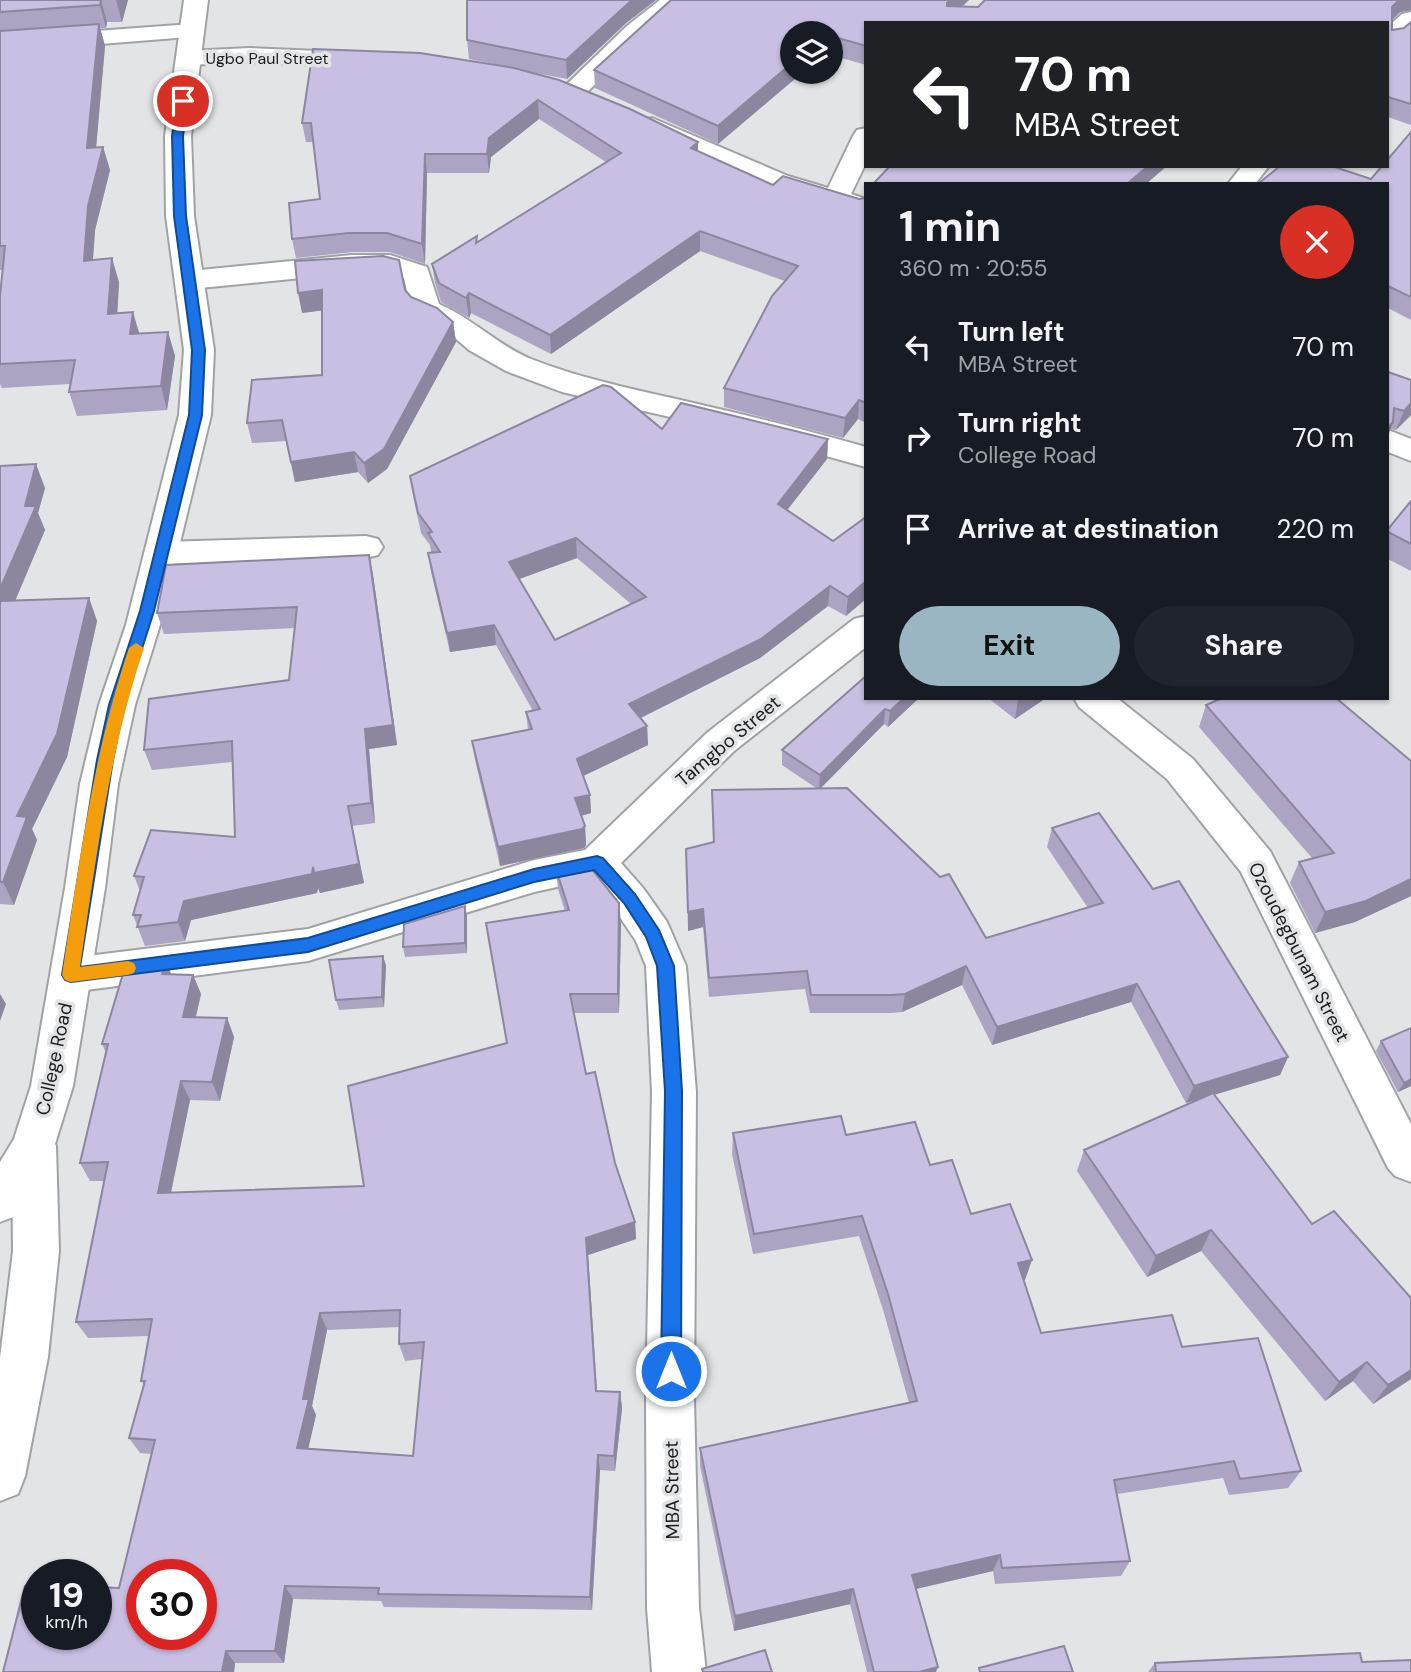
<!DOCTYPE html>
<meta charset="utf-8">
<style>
body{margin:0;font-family:"DM Sans",sans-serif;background:#20242c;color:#f1f3f6;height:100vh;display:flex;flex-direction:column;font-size:26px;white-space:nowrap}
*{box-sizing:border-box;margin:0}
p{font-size:23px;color:#9ea1a6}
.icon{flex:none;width:38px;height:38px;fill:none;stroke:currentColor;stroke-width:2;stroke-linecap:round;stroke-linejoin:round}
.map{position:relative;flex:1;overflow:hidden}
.drawer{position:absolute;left:864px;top:182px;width:525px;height:518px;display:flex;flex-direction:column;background:#171b24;border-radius:0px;box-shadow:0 2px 5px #0004}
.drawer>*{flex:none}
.top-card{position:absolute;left:864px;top:21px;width:525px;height:147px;border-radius:0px;box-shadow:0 2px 5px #0004;background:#202124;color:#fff;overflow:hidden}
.buttons{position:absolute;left:780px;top:21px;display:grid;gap:14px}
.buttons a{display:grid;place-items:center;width:63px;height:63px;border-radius:50%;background:#171b24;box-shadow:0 2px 5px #0004;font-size:35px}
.speed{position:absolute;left:21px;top:1559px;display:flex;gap:14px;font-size:35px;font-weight:700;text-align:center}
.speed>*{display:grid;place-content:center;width:91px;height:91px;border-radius:50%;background:#171b24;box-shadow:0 2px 5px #0004;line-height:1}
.speed small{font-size:18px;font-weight:400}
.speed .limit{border:10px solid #d22;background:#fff;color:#111}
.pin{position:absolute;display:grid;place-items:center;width:60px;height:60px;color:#fff;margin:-30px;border:4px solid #fff;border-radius:50%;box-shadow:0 2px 7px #0007}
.me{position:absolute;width:77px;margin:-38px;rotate:0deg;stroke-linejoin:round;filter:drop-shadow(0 0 5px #0008)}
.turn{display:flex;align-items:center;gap:24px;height:147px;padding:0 35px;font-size:32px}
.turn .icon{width:91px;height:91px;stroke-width:2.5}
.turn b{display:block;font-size:49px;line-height:60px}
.round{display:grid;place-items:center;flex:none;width:74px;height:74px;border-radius:37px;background:#20242c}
.head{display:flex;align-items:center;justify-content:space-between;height:119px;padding:0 35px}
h1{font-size:42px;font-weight:700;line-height:52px}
.primary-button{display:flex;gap:14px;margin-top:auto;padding:14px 35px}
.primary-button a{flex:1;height:80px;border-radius:42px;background:#9ab6c2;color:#111;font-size:28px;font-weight:700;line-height:80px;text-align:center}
.primary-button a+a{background:#20242c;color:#f1f3f6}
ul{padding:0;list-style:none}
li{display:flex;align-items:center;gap:21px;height:91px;padding:0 35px}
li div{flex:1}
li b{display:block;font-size:26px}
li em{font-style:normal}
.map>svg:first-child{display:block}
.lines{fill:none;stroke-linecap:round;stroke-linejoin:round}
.street-casing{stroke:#a0a3a5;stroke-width:4}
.secondary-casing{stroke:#a0a3a5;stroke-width:4}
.street{fill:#fff;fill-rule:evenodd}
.secondary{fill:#fff;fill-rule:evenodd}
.wall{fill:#aca4c2;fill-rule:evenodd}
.shaded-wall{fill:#8c869e}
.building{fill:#c8bfe2;stroke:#8c869e;stroke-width:2;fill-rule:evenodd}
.route{fill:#1a73e8;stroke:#114b97;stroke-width:2}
.slow{fill:#f59e0b}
.labels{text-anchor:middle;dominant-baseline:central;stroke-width:7;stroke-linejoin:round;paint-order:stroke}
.far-street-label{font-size:16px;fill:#1b1c1d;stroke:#e2e4e6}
.street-label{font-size:19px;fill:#1b1c1d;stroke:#e2e4e6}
</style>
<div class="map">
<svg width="1411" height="1672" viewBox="0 0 1411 1672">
<rect width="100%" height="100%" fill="#e2e4e6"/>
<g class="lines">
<defs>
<g id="street">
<path d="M660 0H687L645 36 582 97 573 100 564 97 560 92 564 87 627 26Z"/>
<path d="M1411 12V32L1397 44 1388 46V27L1402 14Z"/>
<path d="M192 24 201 26 204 31 201 36 0 52V38Z"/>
<path d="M250 48 364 53 373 55 376 60 373 65 364 67 250 62 188 65 179 63 176 58 179 53 188 51Z"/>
<path d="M652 118 788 176 828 188 853 136 857 130 866 128V163L851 194 866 199V215L768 188 643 132 639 126 643 120Z"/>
<path d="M1242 166H1269L1255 184H1228Z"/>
<path d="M352 255H390L427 267 439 304C472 318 497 345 531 359 587 381 647 392 706 406 760 418 813 432 866 447V467L761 438 562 392 506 371 469 350 441 326 416 315 411 309 404 278 387 273H352L190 289 180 286 176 280 180 274 190 271Z"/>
<path d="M1388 430 1411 439V461L1388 452Z"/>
<path d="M366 536 378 539 383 547 378 555 366 558 161 564 149 561 144 553 149 545 161 542Z"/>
<path d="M866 616V647L734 751 621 863 643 888 667 922 686 966 696 1092 694 1399 699 1608 706 1672H652L647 1608 646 1399 652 1092 646 966 636 941 615 910 589 880 534 892 308 961 71 992 57 987 51 975 57 963 71 958 308 929 534 860 585 850 708 732 854 619Z"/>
<path d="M1074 698H1117L1193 759 1270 851 1411 1124V1182L1395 1176 1388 1168 1241 872 1167 779 1079 707Z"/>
<path d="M34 1127 50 1132 56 1146 59 1251 48 1357 25 1476 18 1494 0 1501V1358L13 1251 12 1146 18 1132Z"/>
</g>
<path id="secondary" d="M184 0H208L191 136 194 216 214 350 211 415 160 625 135 705 118 784 105 888 73 1086 50 1160 16 1216 0 1222V1162L14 1139 31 1086 65 888 80 784 99 705 126 625 179 415 184 350 166 216 165 136Z"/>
</defs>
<!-- street casing -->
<use href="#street" class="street-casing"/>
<!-- secondary casing -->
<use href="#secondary" class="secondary-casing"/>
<!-- street -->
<use href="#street" class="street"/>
<!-- secondary -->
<use href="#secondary" class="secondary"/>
</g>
<!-- wall -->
<g class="wall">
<path d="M0 0H128L122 22H107L106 28H100L105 46 96 147H103L110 170 95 230 93 260 119 282 117 313 139 334 168 332 175 356 167 410 77 416 69 392 70 384 2 388 0 384V296L3 270H0Z"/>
<path d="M671 0H969L962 7H978L985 0H1411V10L1400 12 1392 20V30L1404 28 1411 22V125L1388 117V23H866V65L831 55V33H793V72H803L718 144 595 88 594 70Z"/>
<path d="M625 24 567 79 520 70 698 142V151L773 185 859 199 866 198V423L858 419 843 438 724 407V388L785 281 700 251 551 354 471 313 469 318 441 302 435 283 432 264 477 236V242L606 162 539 119 491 157 489 173H427L425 264 390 252H352L296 258 292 239 320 199 314 142H306L302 123 504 66 469 59 467 40Z"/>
<path d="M1411 132V320L1388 308V184L1371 179Z"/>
<path d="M405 290 411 297 453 322 456 342 387 469 368 483 358 472 295 482 286 441 252 443 247 423 322 375V310L302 313Z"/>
<path d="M1388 372 1411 380V415L1396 430 1390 429Z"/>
<path d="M662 429 828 439 827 459 787 510 833 541 866 517 846 616 828 606 760 658 641 718 647 726 648 745 583 776 590 795 591 813 581 816 585 826 586 845 584 848 500 866 475 760 472 741 528 730 526 712 533 711 496 645 450 652 431 572 428 553 431 552 430 545 421 533 413 496 410 476ZM577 558 631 604 555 640 519 579Z"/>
<path d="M0 466 45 488 38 513 45 530 15 600 89 598 97 621 67 757 32 829 37 840 14 905 0 904Z"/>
<path d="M1411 501V571L1388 559V529Z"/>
<path d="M369 555 373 575 397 745 369 749 375 823 352 826 364 883 320 893 318 888 317 893 191 920 185 941 145 946 133 915 140 891 134 876 235 837 232 762 152 770 144 750 289 680 295 628 164 634 157 613Z"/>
<path d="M866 698H919L888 727 884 724 820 788 986 938 1088 908 1047 847 1052 828 1153 889 1288 1057 1280 1075 1214 1095 1312 1224 1411 1298V1379L1373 1404 1353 1381 1325 1401 1201 1251 1147 1277 1077 1171 1084 1150 1196 1100 1186 1103 1131 1002 992 1045 962 985 902 1012 890 1013H810L805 989 709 997 703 927 688 931 686 849 713 842 712 790 816 788 782 765V750Z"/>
<path d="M988 698H1046L1015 719Z"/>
<path d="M1206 705 1411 761V896L1355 922 1315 933 1290 883 1299 862 1312 858 1199 727Z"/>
<path d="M556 869 621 923 619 1013H574L586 1074 635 1222 636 1239 588 1255 597 1391 620 1392 622 1408 615 1471 600 1470 592 1610 384 1607 381 1601 293 1599 284 1663H235L234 1672H3L119 1588 151 1454 140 1453 129 1438 144 1385 141 1381 149 1336 88 1338 76 1322 104 1181H90L80 1163 106 1053 102 1044 171 974 193 975 201 994 196 1017 227 1018 234 1037 220 1101 190 1100 171 1193 364 1186 506 1043 565 911 558 889ZM400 1327 399 1344 405 1361 422 1359 413 1456 308 1448 316 1415 312 1406 327 1330Z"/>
<path d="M467 916V953L405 957 403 947Z"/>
<path d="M383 956 386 966 384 1007 339 1010 336 1000Z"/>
<path d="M1411 1028V1086L1398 1092 1376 1051 1381 1041Z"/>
<path d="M733 1133 846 1135 930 1165 1025 1280H1024L1041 1333 1182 1347 1301 1471 1288 1488 1229 1495 1223 1478 1117 1494 1130 1561 1121 1576 995 1584 993 1571 916 1589 936 1672H867L850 1604 734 1631 700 1466V1448L909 1403 884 1313 859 1236 753 1254 732 1154Z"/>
<path d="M1362 1662 1411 1672H1148L1155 1663Z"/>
</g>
<!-- shaded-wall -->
<g class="shaded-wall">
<path d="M101 0 107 22 106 28 100 5Z"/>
<path d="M116 0H128L122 22Z"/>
<path d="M632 0H656L625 24 567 79 566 60Z"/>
<path d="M950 0H969L945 21 947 3Z"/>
<path d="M1399 0H1411V10L1400 12 1388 24 1392 7Z"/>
<path d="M99 24 105 46 94 171 87 148Z"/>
<path d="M793 62V72H803L718 144V126Z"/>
<path d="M538 100 539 119 491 157 489 173 487 154 489 138Z"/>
<path d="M698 142V161L691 148Z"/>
<path d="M103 147 110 170 95 230 91 284 84 261 88 206Z"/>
<path d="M425 154 427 173 425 264 422 244Z"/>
<path d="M1148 166H1167L1146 184H1127Z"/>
<path d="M700 231V251L551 354 550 335Z"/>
<path d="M112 258 119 282 116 337 108 314Z"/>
<path d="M322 290 326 310 302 313 298 293Z"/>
<path d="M469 293 471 313 469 318 466 298Z"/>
<path d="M133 312 140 336 130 334Z"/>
<path d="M453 322 456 342 387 469 368 483 364 463Z"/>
<path d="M168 332 175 356 167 410 161 386Z"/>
<path d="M859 400 858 419 843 438 845 418Z"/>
<path d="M1411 403V415L1396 430 1404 411Z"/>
<path d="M1393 422 1388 436V428Z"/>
<path d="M828 439 827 459 777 523 778 504Z"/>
<path d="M354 452 358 472 295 482 291 462Z"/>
<path d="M36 464 45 488 38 513 45 530 5 625 0 614V589Z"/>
<path d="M576 538 577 558 511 582 509 562Z"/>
<path d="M369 555 373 575 397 745 369 749 375 823 371 803 365 729Z"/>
<path d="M866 581V599L846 616 848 597Z"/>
<path d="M830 586 828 606 760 658 630 723 629 704Z"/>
<path d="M89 598 97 621 67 757 32 829 37 840 14 905 3 882 17 816Z"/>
<path d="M494 625 496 645 450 652 447 633Z"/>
<path d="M904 698H919L888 727 890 711Z"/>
<path d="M1021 698H1046L1015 719 1018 700Z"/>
<path d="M885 709 884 724 819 790 820 775Z"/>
<path d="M647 726 648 745 579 778 577 759Z"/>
<path d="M590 795 591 813 576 817 575 798Z"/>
<path d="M348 806 364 883 320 893 318 888 317 893 191 920 185 941 178 922 184 901 313 867Z"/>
<path d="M585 826 586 845 584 848 500 866 498 847Z"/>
<path d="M1411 879V896L1355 922 1315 933 1325 912Z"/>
<path d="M619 903 621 923 619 1013 618 994Z"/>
<path d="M465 906 467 916V953L465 943Z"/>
<path d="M703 909V927L688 931V912Z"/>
<path d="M383 956 386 966 384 1007 382 997Z"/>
<path d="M166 961 174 981 162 974Z"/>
<path d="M966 966 962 985 902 1012 905 994Z"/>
<path d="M193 975 201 994 191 1036 183 1017Z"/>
<path d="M1137 984 1131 1002 992 1045 997 1027Z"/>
<path d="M0 994 6 1004 0 1021Z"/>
<path d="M227 1018 234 1037 220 1101 212 1082Z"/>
<path d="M1288 1057 1280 1075 1186 1103 1194 1086Z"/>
<path d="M1411 1079V1086L1398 1092 1404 1083Z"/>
<path d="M181 1081 190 1100 167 1211 158 1193Z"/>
<path d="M635 1222 636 1239 588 1255 598 1407 586 1238Z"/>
<path d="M1211 1230 1201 1251 1147 1277 1156 1256Z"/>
<path d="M1032 1260 1025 1280 1012 1283 1018 1263Z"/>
<path d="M320 1313 327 1330 312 1406 316 1415 305 1463 297 1448 303 1399Z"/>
<path d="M1367 1362 1353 1381 1325 1401 1339 1382Z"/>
<path d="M1411 1370V1379L1373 1404 1388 1385Z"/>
<path d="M620 1392 622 1408 615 1471 614 1456Z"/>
<path d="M598 1455 600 1470 592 1610 590 1597Z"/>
<path d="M1000 1555 993 1571 907 1591 912 1575Z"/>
<path d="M285 1586 293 1599 284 1663 275 1651Z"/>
<path d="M853 1589 850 1604 734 1631 735 1616Z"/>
<path d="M226 1651 235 1663 234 1672H222Z"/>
<path d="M938 1667 936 1672H919Z"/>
</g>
<!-- building -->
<g class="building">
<path d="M0 0H101L100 5 0 12Z"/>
<path d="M467 0H632L566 60 467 40Z"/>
<path d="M671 0H950L947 3V6L978 7 985 0H1399L1392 7V30L1404 28 1411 22V104L1388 97V23H866V46L831 36V33H793V62L718 126 594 70Z"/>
<path d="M99 24 87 148 103 147 88 206 84 261 112 258 108 314 133 312 130 334 168 332 161 386 69 392 75 360 0 364V296L5 246H0V31Z"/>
<path d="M313 49 420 53 514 68 559 80 630 109 698 142 691 148 773 185 783 176 859 199 866 198V403L859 400 845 418 724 388 772 296 798 266 700 231 550 335 469 293 466 298 439 283 432 264 477 236 476 243 621 153 538 100 489 138 487 154H425L422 244 387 233H349L292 239 289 203 320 199 311 123H302Z"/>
<path d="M1411 132V297L1388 286V184H1258L1280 166H1332L1371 179 1382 166H1388V159Z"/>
<path d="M890 166H1148L1127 184H873Z"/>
<path d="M383 256 399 260 405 290 411 297 437 308 453 322 384 449 364 463 354 452 291 462 282 420 247 423 252 380 322 375V290L298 293 295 261Z"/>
<path d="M1388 372 1411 380V403L1404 411 1394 408 1393 422 1388 428Z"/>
<path d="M603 385 611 387 662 429 681 403 828 439 778 504 833 541 866 517V581L848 597 830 586 761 639 629 704 647 726 577 759 590 795 575 798 585 826 582 829 498 847 472 741 532 729 526 712 540 709 494 625 447 633 428 553 440 552 428 533 432 532 418 513 410 476ZM576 538 646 597 555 640 509 562Z"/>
<path d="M36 464 25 506H36L0 589V466Z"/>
<path d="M1411 501V544L1388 532V529Z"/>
<path d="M369 555 393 725 365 729 371 803 348 806 359 864 314 873 313 867 312 874 184 901 178 922 137 927 141 915H133L144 877 134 876 151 830 235 837 232 741 144 750 149 699 289 680 297 607 157 613 166 565Z"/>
<path d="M89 598 57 734 17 816 27 817 3 882H0V601Z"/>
<path d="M866 676V698H904L890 711 885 709 820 775 782 750Z"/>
<path d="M1222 698H1336L1411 761V879L1366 901 1325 912 1299 862 1334 853 1206 705Z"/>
<path d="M847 788 940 877 949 874 986 938 1103 903 1052 828 1099 813 1153 889 1179 881 1288 1057 1194 1086 1137 984 997 1027 966 966 905 994 892 995H811L807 971 709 978 703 909 688 912 686 849 714 842 712 790Z"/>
<path d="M586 862 619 903 618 994H570L586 1074 595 1072 615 1163 635 1222 586 1238 596 1391 620 1392 614 1456 598 1455 590 1597 378 1594 379 1588 285 1586 275 1651H226L222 1672H3L25 1586H37V1634H96V1587L119 1588 155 1440 129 1438 145 1381H141L152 1319 76 1322 108 1162 80 1163 108 1044H102L125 967 166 961 162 974 193 975 183 1017 227 1018 212 1082 181 1081 158 1193 364 1186 348 1086 507 1043 486 923 569 910 556 869ZM400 1310 399 1344 424 1342 413 1456 297 1448 309 1399H303L320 1313ZM142 1575H201V1634H142Z"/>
<path d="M465 906V943L403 947 404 924Z"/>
<path d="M383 956 382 997 336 1000 329 960Z"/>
<path d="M1411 1028V1079L1404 1083 1381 1041Z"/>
<path d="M1213 1093 1312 1224 1334 1211 1411 1298V1370L1388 1385 1367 1362 1339 1382 1211 1230 1156 1256 1084 1150Z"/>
<path d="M841 1116 846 1135 915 1122 930 1165 952 1160 971 1214 1010 1204 1032 1260 1018 1263 1041 1333 1172 1315 1182 1347 1258 1338 1301 1471 1240 1479 1234 1461 1114 1480 1130 1561 1002 1568 1000 1555 912 1575 938 1667 919 1672H874L853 1589 735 1616 700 1448 917 1401 888 1294 862 1216 754 1234 733 1133Z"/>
<path d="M1064 1646 1073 1672H980L979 1668Z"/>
<path d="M765 1650 772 1672H703L702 1669Z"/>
<path d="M1360 1653 1362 1662 1411 1660V1672H1156L1155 1663Z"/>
</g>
<!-- route -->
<path class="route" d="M183 98 188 101 183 136 186 216 205 350 202 415 154 611 124 705 113 760 80 967 308 938 534 869 597 856 603 858 635 894 659 930 674 966 682 1091 681 1371 678 1377 671 1380 664 1377 661 1371 665 1091 657 966 646 937 624 903 594 870 534 882 308 952 71 982 65 980 62 975 97 760 109 705 140 611 189 415 192 350 174 216 172 136 177 101Z"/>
<!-- slow -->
<path class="slow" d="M136 643 144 648C109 752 96 859 80 967L128 961 134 963 136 968 134 973 128 975 71 982 65 980 62 975C79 864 93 754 129 648Z"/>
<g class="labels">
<!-- far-street labels -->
<g class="far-street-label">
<text x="267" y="58">Ugbo Paul Street</text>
</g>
<!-- street labels -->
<g class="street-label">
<text transform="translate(728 741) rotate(-40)">Tamgbo Street</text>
<text transform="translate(1299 952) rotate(63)">Ozoudegbunam Street</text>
<text transform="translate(54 1059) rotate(-78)">College Road</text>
<text transform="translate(672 1490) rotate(-91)">MBA Street</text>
</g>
</g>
</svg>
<div class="buttons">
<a><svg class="icon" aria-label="layers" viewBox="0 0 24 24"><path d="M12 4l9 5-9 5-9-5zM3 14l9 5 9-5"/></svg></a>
</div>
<div class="speed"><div>19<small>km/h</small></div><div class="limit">30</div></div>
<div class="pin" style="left:183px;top:101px;background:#d93025"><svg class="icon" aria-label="arrive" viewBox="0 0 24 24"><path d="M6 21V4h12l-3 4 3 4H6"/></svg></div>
<svg class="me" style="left:671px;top:1371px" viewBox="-20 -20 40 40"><circle r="17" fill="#1a73e8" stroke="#fff" stroke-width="3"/><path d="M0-11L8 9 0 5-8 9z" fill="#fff"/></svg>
<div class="top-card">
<div class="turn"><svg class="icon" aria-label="left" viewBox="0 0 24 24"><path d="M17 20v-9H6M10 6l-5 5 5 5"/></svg><div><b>70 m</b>MBA Street</div></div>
</div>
<section class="drawer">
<div class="head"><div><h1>1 min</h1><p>360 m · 20:55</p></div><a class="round" style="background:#d93025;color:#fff"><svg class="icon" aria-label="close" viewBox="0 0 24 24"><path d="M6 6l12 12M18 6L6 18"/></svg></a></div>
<ul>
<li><svg class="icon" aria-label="left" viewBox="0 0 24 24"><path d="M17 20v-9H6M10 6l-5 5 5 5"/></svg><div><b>Turn left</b><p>MBA Street</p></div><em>70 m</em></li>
<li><svg class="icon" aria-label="right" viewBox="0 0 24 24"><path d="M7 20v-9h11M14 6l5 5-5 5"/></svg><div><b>Turn right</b><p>College Road</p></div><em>70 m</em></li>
<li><svg class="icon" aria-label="arrive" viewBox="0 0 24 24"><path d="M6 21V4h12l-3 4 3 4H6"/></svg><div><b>Arrive at destination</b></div><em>220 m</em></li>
</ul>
<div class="primary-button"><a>Exit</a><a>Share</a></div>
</section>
</div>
